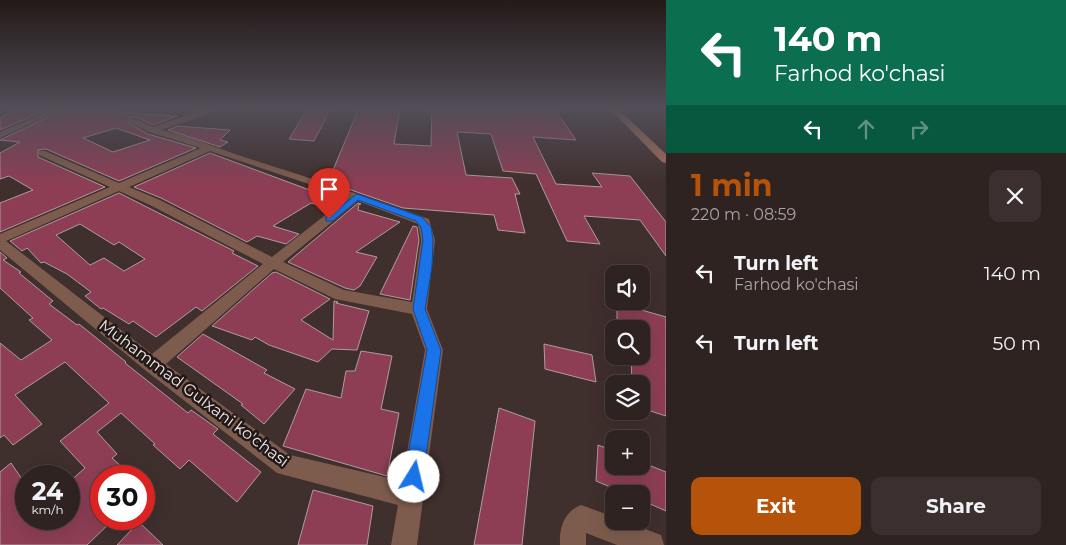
<!DOCTYPE html>
<meta charset="utf-8">
<style>
body{margin:0;font-family:Montserrat,sans-serif;background:#3b2f2f;color:#f1f3f6;height:100vh;display:flex;flex-direction:column;font-size:19px;white-space:nowrap}
*{box-sizing:border-box;margin:0}
p{font-size:16px;color:#a7a4a5}
.icon{flex:none;width:28px;height:28px;fill:none;stroke:currentColor;stroke-width:2;stroke-linecap:round;stroke-linejoin:round}
.map{position:relative;flex:1;overflow:hidden}
.drawer{display:flex;flex-direction:column;background:#2f2322;width:400px}
.drawer>*{flex:none}
.top-card{background:#0b6e4f;color:#fff;overflow:hidden}
.buttons{position:absolute;left:605px;top:265px;display:grid;gap:10px}
.buttons a{display:grid;place-items:center;width:45px;height:45px;border-radius:10px;background:#2f2322;box-shadow:0 5px 20px #0002,0 0 0 1px #4a4040;font-size:25px}
.speed{position:absolute;left:15px;top:465px;display:flex;gap:10px;font-size:25px;font-weight:700;text-align:center}
.speed>*{display:grid;place-content:center;width:65px;height:65px;border-radius:50%;background:#2f2322;box-shadow:0 5px 20px #0002,0 0 0 1px #4a4040;line-height:1}
.speed small{font-size:12px;font-weight:400}
.speed .limit{border:8px solid #d22;background:#fff;color:#111}
.pin{position:absolute;display:grid;place-items:center;width:42px;height:42px;color:#fff;margin:-51px -21px;border-radius:50% 50% 50% 0;rotate:-45deg;box-shadow:0 0 5px #0007}
.pin .icon{rotate:45deg}
.me{position:absolute;width:55px;margin:-28px;rotate:9deg;stroke-linejoin:round;filter:drop-shadow(0 0 4px #0008)}
.turn{display:flex;align-items:center;gap:18px;height:105px;padding:0 25px;font-size:22px}
.turn .icon{width:65px;height:65px;stroke-width:2.5}
.turn b{display:block;font-size:35px;line-height:42px}
.lanes{display:flex;align-items:center;height:48px;padding:0 25px;background:#0003;justify-content:center;gap:25px;direction:ltr}
.lanes .off{opacity:.35}
.round{display:grid;place-items:center;flex:none;width:52px;height:52px;border-radius:10px;background:#3b2f2f}
.head{display:flex;align-items:center;justify-content:space-between;height:85px;padding:0 25px}
h1{font-size:30px;font-weight:700;line-height:38px;color:#b45309}
.cta{display:flex;gap:10px;margin-top:auto;padding:10px 25px}
.cta a{flex:1;height:58px;border-radius:10px;background:#b45309;color:#fff;font-size:20px;font-weight:700;line-height:58px;text-align:center}
.cta a+a{background:#3b2f2f;color:#f1f3f6}
ul{padding:0;list-style:none}
li{display:flex;align-items:center;gap:15px;height:70px;padding:0 25px}
li div{flex:1}
li b{display:block;font-size:19px}
li em{font-style:normal}
main{display:flex;flex:1;min-height:0}
.map>svg:first-child{display:block}
.building{fill:#8d3e55;stroke:#af9ca0;fill-rule:evenodd}
.lines{fill:none;stroke-linecap:round;stroke-linejoin:round}
.street{fill:#7d5c4d;fill-rule:evenodd}
.secondary{fill:#a5715a;fill-rule:evenodd}
.route{fill:#1a73e8;stroke:#114b97}
.labels{text-anchor:middle;dominant-baseline:central;stroke-width:5;stroke-linejoin:round;paint-order:stroke}
.near-street-label{font-size:16px;fill:#f3e8e7;stroke:#201918}
</style>
<main>
<div class="map">
<svg width="666" height="545" viewBox="0 0 666 545">
<rect width="100%" height="100%" fill="#3f2f2d"/>
<!-- building -->
<g class="building">
<path d="M22 108H51L0 130V118Z"/>
<path d="M67 108H121L114 112 177 116 153 125 136 117 129 118 128 123 148 134 196 148 119 181 46 149 38 150V157L105 187 0 232V203L33 190 9 176 0 179V153L20 142 0 140ZM116 128 150 140 113 152 83 138Z"/>
<path d="M308 108H331L314 141 289 139Z"/>
<path d="M359 108H400L394 144 431 146 432 108H554L576 140 533 137 556 184 602 187 592 173 630 176 666 222V256L640 220 584 216 600 244 567 241 536 174 503 171 491 134 457 132 466 175 512 178 520 194H515L525 233 498 230 494 215 403 208 328 182Z"/>
<path d="M178 126 230 130 220 140 228 142 220 147 168 130Z"/>
<path d="M210 153 323 195 324 191 344 198 331 208 311 203 273 226 299 234 286 244 257 236 247 242 161 198 134 187Z"/>
<path d="M119 193 234 251 232 253 258 266 202 311 196 307 156 337 133 321 129 324 103 308 101 309 85 296 91 292 67 274 44 262 41 263 27 248 22 251 10 241ZM80 224 114 245 119 242 145 259 124 271 104 258 90 265 56 235Z"/>
<path d="M358 203 361 204H359L358 210 400 222 356 252 377 257 360 286 354 290 345 288 288 262Z"/>
<path d="M413 226 417 227 419 240 410 300 380 294Z"/>
<path d="M0 252 7 258 3 260 21 272 19 273 53 301 49 304 77 325 79 324 94 336 126 362 125 363 188 413 191 410 218 429 213 434 261 472 237 502 189 460 180 469 153 445 155 444 121 413 97 432 117 454 112 458 132 476H101V519H114L87 545H0V472L11 463 26 485V519H69V482L85 468 60 441 109 403 65 362 15 395 42 424 13 445 4 435 0 438V343L21 360 52 340 29 320 33 318 0 288Z"/>
<path d="M276 272 330 299 301 320 333 340 334 301 338 302 336 303 369 311 357 350 332 349 318 362 269 345 255 337 252 340 212 326 272 273Z"/>
<path d="M617 303 666 317V416L641 408V384H632L631 356H641V328L617 321Z"/>
<path d="M203 334 267 370 264 373 295 389 264 424 241 405 243 404 177 357Z"/>
<path d="M544 344 592 355 596 382 545 369Z"/>
<path d="M361 351 392 356 381 409 399 413 387 476 283 446 306 389 341 398 346 371H355Z"/>
<path d="M499 408 535 421 522 545H474Z"/>
<path d="M598 445 614 451V466H641V462L666 472V511L641 500V494H627L596 481Z"/>
<path d="M313 490 373 506 367 545H298Z"/>
<path d="M139 522 163 545H117Z"/>
</g>
<g class="lines">
<!-- street -->
<g class="street">
<path d="M55 108H65L0 138V132Z"/>
<path d="M204 108H213L205 115 161 130C189 136 214 147 241 156 304 176 367 196 429 219L435 240 427 309 443 350 417 545H391L398 505 277 473 145 370 0 250V234L110 187 39 155V151H45L119 183 201 148 149 132 130 123V119H136L153 127 199 111ZM210 151 348 197 272 257 160 200 129 187ZM119 191 152 206 263 264 152 354 6 241ZM358 201 418 224 421 240 412 302 344 290 283 262ZM274 269 335 299 412 314 425 350 402 481 290 455 166 364Z"/>
<path d="M581 505 614 517V521H624L661 535 664 545H617L586 533V545H560C559 527 564 512 581 505Z"/>
</g>
<!-- secondary -->
<path class="secondary" d="M609 108H617L666 154V163L662 162Z"/>
</g>
<!-- sky -->
<linearGradient id="sky" x2="0" y2="1"><stop stop-color="#231a19"/><stop offset="0.59" stop-color="#524d57"/><stop offset="1" stop-color="#524d57" stop-opacity="0"/></linearGradient>
<rect width="666" height="184" fill="url(#sky)"/>
<!-- route -->
<path class="route" d="M357 194 422 217 431 227 433 240 432 266 425 309 441 350 423 477 420 483 414 486 407 483 404 477 427 350 413 309 423 240 421 227 416 221 358 200 332 221H326V217Z"/>
<g class="labels">
<!-- near-street labels -->
<g class="near-street-label">
<text transform="translate(194 393) rotate(37)">Muhammad Gulxani ko'chasi</text>
</g>
</g>
</svg>
<div class="buttons">
<a><svg class="icon" aria-label="sound" viewBox="0 0 24 24"><path d="M4 9h4l5-4v14l-5-4H4zM17 9q2 3 0 6"/></svg></a>
<a><svg class="icon" aria-label="search" viewBox="0 0 24 24"><circle cx="10" cy="10" r="6"/><path d="M15 15l6 6"/></svg></a>
<a><svg class="icon" aria-label="layers" viewBox="0 0 24 24"><path d="M12 4l9 5-9 5-9-5zM3 14l9 5 9-5"/></svg></a>
<a>+</a>
<a>−</a>
</div>
<div class="speed"><div>24<small>km/h</small></div><div class="limit">30</div></div>
<div class="pin" style="left:329px;top:219px;background:#d93025"><svg class="icon" aria-label="arrive" viewBox="0 0 24 24"><path d="M6 21V4h12l-3 4 3 4H6"/></svg></div>
<svg class="me" style="left:414px;top:477px" viewBox="-20 -20 40 40"><circle r="19" fill="#fff"/><path d="M0-13L10 11 0 6-10 11z" fill="#1a73e8"/></svg>
</div>
<section class="drawer">
<div class="top-card">
<div class="turn"><svg class="icon" aria-label="left" viewBox="0 0 24 24"><path d="M17 20v-9H6M10 6l-5 5 5 5"/></svg><div><b>140 m</b>Farhod ko'chasi</div></div>
<div class="lanes"><svg class="icon" aria-label="left" viewBox="0 0 24 24"><path d="M17 20v-9H6M10 6l-5 5 5 5"/></svg><svg class="icon off" aria-label="ahead" viewBox="0 0 24 24"><path d="M12 20V5M6 11l6-6 6 6"/></svg><svg class="icon off" aria-label="right" viewBox="0 0 24 24"><path d="M7 20v-9h11M14 6l5 5-5 5"/></svg></div>
</div>
<div class="head"><div><h1>1 min</h1><p>220 m · 08:59</p></div><a class="round"><svg class="icon" aria-label="close" viewBox="0 0 24 24"><path d="M6 6l12 12M18 6L6 18"/></svg></a></div>
<ul>
<li><svg class="icon" aria-label="left" viewBox="0 0 24 24"><path d="M17 20v-9H6M10 6l-5 5 5 5"/></svg><div><b>Turn left</b><p>Farhod ko'chasi</p></div><em>140 m</em></li>
<li><svg class="icon" aria-label="left" viewBox="0 0 24 24"><path d="M17 20v-9H6M10 6l-5 5 5 5"/></svg><div><b>Turn left</b></div><em>50 m</em></li>
</ul>
<div class="cta"><a>Exit</a><a>Share</a></div>
</section>
</main>
